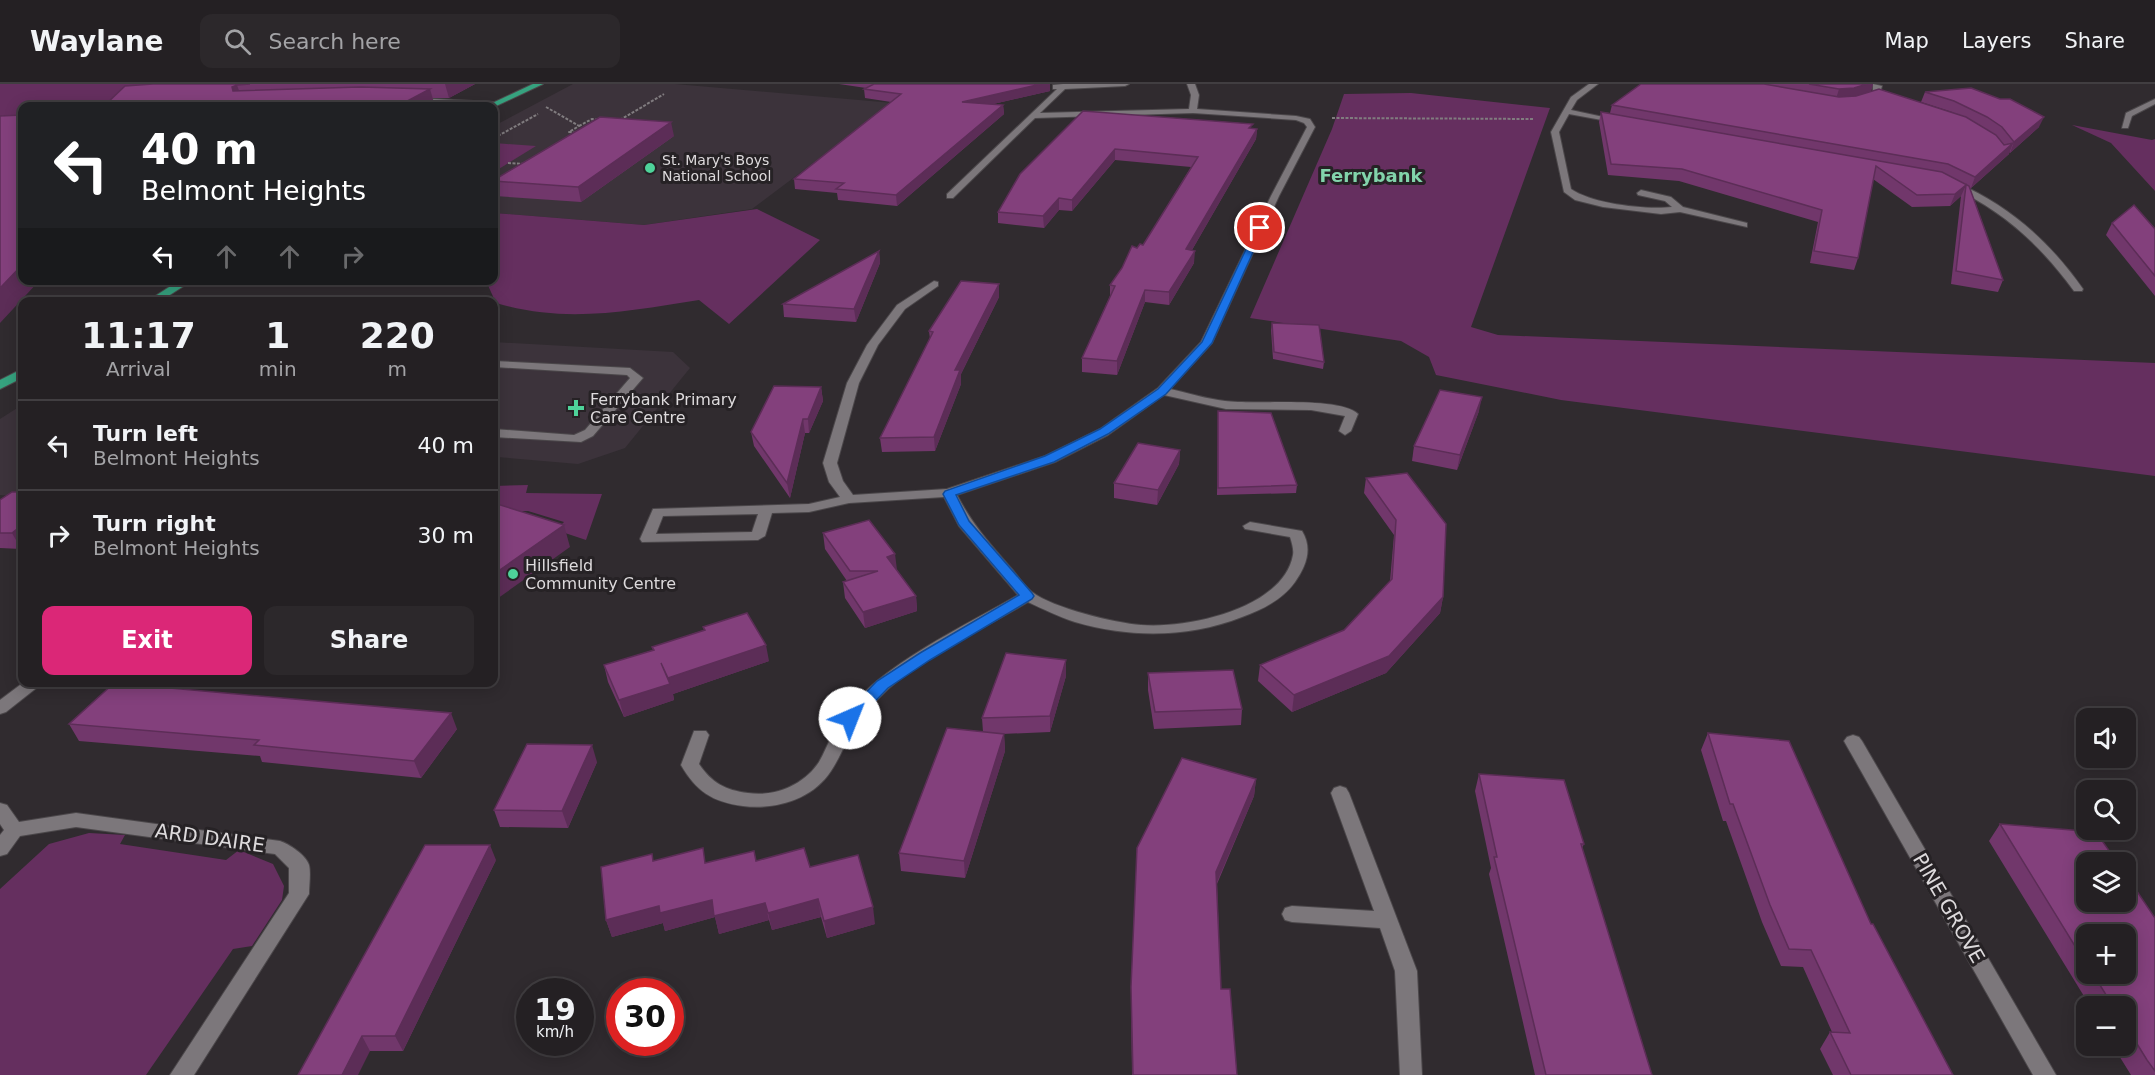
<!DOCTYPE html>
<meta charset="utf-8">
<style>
body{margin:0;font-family:"DejaVu Sans",sans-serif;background:#2c282b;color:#f1f3f6;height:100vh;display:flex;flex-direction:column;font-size:22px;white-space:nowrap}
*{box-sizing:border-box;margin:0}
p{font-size:20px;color:#a3a3a6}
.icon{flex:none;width:33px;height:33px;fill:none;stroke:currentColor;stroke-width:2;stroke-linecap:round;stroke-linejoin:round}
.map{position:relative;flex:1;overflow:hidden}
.side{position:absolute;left:18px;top:213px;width:480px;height:390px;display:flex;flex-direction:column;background:#242023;border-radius:12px;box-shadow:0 3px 15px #0003,0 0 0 2px #413e41}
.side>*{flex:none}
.banner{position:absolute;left:18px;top:18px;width:480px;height:183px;border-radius:12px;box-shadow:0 3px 15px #0003,0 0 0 2px #413e41;background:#202124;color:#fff;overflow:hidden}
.fabs{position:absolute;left:2076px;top:624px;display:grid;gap:12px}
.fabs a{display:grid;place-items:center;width:60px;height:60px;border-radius:12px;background:#242023;box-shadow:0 3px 15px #0003,0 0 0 2px #413e41;font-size:30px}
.speed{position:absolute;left:516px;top:894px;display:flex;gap:12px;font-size:30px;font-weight:700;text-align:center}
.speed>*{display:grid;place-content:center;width:78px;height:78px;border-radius:50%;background:#242023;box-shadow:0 3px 15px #0003,0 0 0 2px #413e41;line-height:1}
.speed small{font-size:15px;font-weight:400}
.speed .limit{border:9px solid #d22;background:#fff;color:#111}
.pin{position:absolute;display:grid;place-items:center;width:51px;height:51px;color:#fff;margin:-26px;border:3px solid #fff;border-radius:50%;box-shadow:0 2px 6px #0007}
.me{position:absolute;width:66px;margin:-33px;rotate:44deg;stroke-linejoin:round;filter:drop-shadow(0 0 4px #0008)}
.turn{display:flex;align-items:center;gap:21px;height:126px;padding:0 24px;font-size:27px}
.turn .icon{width:78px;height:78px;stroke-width:2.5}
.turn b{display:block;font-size:42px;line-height:51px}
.lanes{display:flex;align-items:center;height:57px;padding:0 24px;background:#0003;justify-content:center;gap:30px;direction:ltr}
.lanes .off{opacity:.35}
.eta{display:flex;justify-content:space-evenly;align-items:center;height:102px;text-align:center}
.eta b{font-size:36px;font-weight:600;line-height:42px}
.primary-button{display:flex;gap:12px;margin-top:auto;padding:12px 24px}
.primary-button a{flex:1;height:69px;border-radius:12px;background:#db2777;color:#fff;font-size:24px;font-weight:600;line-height:69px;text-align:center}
.primary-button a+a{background:#2c282b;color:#f1f3f6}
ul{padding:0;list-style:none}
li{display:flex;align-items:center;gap:18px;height:90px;padding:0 24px;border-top:2px solid #413e41}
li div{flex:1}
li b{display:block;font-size:22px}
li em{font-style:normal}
header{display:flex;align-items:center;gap:36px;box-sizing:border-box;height:84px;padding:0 30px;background:#242023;border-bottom:2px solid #413e41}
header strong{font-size:28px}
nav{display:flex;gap:33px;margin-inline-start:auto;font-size:21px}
.search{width:420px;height:54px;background:#2c282b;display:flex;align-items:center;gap:15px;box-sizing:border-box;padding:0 21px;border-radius:12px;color:#a3a3a6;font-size:22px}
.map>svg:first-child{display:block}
.built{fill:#3c333b}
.green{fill:#652f5f}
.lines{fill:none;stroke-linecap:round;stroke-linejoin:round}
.minor-casing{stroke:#4b474a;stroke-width:2}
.major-casing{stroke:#4b474a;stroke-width:2}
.path{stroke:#807c7f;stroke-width:2;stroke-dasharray:3 1.5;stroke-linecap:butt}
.minor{fill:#7c777b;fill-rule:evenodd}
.major{fill:#36a27f;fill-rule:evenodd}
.wall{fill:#71376b;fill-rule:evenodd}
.shaded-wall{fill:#5c2d57}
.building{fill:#83407c;stroke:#5c2d57;stroke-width:1.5}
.route{fill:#1a73e8;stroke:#114b97;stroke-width:1.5}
.poi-dot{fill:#4ed39a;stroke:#262225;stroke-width:2}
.labels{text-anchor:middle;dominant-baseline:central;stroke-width:6;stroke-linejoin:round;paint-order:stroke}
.far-poi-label{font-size:14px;fill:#dddadc;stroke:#262225;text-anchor:start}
.poi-label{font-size:16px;fill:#dddadc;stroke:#262225;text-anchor:start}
.far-district-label{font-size:18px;font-weight:bold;fill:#82d4ab;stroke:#262225}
.near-street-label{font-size:20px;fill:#dddadc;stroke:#262225}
</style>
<header>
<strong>Waylane</strong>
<div class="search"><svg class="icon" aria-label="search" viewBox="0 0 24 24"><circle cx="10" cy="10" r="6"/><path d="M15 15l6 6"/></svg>Search here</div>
<nav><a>Map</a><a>Layers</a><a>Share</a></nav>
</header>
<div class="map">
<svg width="2155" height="991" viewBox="0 0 2155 991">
<rect width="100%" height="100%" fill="#302b2f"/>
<!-- built -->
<g class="built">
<path d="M573 0H675L893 19 752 125 644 141 494 129V42Z"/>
<path d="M494 258 673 268 690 284 625 364 578 380 497 373 494 375Z"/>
<path d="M22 321V413L0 411V335Z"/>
</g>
<!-- green -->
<g class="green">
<path d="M0 0H336L198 22H22V36L0 37Z"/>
<path d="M1411 9 1550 24 1471 243 1498 251 2155 279V392L1561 316 1436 291 1429 273 1401 257 1250 234 1332 45 1344 10Z"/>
<path d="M2072 41 2152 56 2155 55V107L2111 59Z"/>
<path d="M494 59 536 62 494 88Z"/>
<path d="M757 125 820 156 729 240 699 216C629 227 565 240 496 219L486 197 494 196V129L644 141Z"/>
<path d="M528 401 526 409 602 410 586 456 556 446 564 438 528 427 494 428V402Z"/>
<path d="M89 749 125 751 120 760 226 776 239 766 273 780 284 802 282 816 252 862 233 865 146 991H0V805L49 760Z"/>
</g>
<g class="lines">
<defs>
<g id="minor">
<path d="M1063 0H1129L1125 2 1065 5 1040 29 1189 25 1191 11 1187 0H1195L1199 11 1197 25 1296 32 1310 35 1315 43 1279 112 1212 259 1170 305C1188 309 1207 315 1225 317 1253 321 1339 312 1358 330L1351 347 1345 351 1339 347 1345 332 1311 326 1226 325 1164 311 1108 351 1055 378 957 411C972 440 990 460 1011 484 1018 492 1024 502 1032 508 1053 524 1115 539 1141 541 1187 545 1283 525 1293 471 1294 466 1292 459 1290 453L1245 445 1243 442 1250 438 1302 447C1313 465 1306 482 1295 498 1282 516 1262 526 1242 533 1188 554 1130 554 1075 538 1059 533 1043 525 1028 518 983 545 927 571 888 605 878 615 865 627 857 639 847 654 841 672 831 687 812 716 775 726 743 722 712 718 696 707 681 681L694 647H706L709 651 699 680C712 699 725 706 748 709 775 713 804 701 819 678 828 662 834 643 845 630 854 618 866 606 877 597 919 563 971 538 1018 511L959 442 944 413 849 419 809 428 772 429 765 452 758 456 642 458 640 455 653 425 809 420 840 413 829 398 823 379 847 299 867 261 897 221 934 197 938 198V202L905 225 878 261 859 299 837 379 843 397 853 411 947 405 1045 372 1100 345 1158 304 1201 258 1271 112 1307 43 1304 39 1296 36 1193 29 1035 34 953 114H947V110L1057 5H1053V1ZM758 430 752 448 656 450 663 432Z"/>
<path d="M1589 0H1598L1577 16 1571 26 1622 37 1618 39 1569 30 1559 48 1571 105C1593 120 1646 126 1672 123L1665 117 1638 111 1637 109 1641 106 1671 113 1683 123 1747 139V143L1680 128 1661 130 1603 123 1575 116 1564 108 1551 48 1571 13Z"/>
<path d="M1873 0 1882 2 1879 12 1858 18V14L1873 9Z"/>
<path d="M414 14 494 18 498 20 494 22 411 18V14Z"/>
<path d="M2155 15V20L2132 32 2128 44H2122L2126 29Z"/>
<path d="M1951 99H1957C2010 122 2050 158 2083 205L2082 207H2074C2041 162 2003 126 1951 103Z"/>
<path d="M494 277 630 284 643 294 593 352 581 358 494 353V345L574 351 585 346 630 294 627 291 494 283Z"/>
<path d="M24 598H44L6 628 0 630V616Z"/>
<path d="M1853 651 1859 653 1862 657 2056 991H2033L1844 657 1847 653Z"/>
<path d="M1340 702 1346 704 1349 709 1417 887 1422 991H1400L1395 887 1380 844 1292 838 1285 836 1282 830 1285 824 1292 822 1374 827 1331 709 1334 704Z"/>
<path d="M0 719 7 721 19 738 76 729 280 757C289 760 306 771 309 781 311 789 309 801 309 810L194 991H170L289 809V784L275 770 76 743 20 752 7 770 0 772V751L4 746 0 740Z"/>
</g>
<g id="major">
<path d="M533 0H543L494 23 486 22Z"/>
<path d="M180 196H193L159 218H146Z"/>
<path d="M22 285V294L0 305V296Z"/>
</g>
</defs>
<!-- minor casing -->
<use href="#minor" class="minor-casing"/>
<!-- major casing -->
<use href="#major" class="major-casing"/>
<!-- path -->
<g class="path">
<path d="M546 23 579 42 569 48 577 49"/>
<path d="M1332 34 1534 35"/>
<path d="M620 36 664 10"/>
<path d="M579 42 592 35 600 36"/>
<path d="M494 54 538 30"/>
<path d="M508 79 525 80"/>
</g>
<!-- minor -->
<use href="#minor" class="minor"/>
<!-- major -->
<use href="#major" class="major"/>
</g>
<!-- wall -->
<g class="wall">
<path d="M153 0H475L449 14H432L435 22H104Z"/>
<path d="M839 0H1050V7L993 20 1003 21 1004 30 897 122 838 116 837 109 795 105 794 95 891 18 865 14 864 5 866 4Z"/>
<path d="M1641 0H1873L1871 7 1955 29 1921 18 1925 8 2039 43 2010 69 2009 68V70L1971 104H1970L2003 196 1998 208 1951 200 1961 112 1950 122 1912 123 1873 95 1858 174 1854 186 1810 179 1818 138 1679 97 1608 91 1599 38 1601 28 1610 29 1612 21Z"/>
<path d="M1083 27 1257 45 1256 55 1192 166 1194 179 1169 221 1145 218 1117 291 1082 288V274L1110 212V201L1137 164 1143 161 1191 83 1115 76 1072 127 1059 126 1044 144 998 139V128Z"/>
<path d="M674 52 581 118 495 112 494 105V96Z"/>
<path d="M2112 139 2155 145V212L2106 151Z"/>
<path d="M879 167 880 179 856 238 784 233 783 220Z"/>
<path d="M999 200V213L961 290V300L935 367 882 368 880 354 930 255 929 247Z"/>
<path d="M1272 239 1324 278 1323 285 1273 275 1271 246Z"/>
<path d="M821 303 823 317 809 349H805L790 414 754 362 751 348Z"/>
<path d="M1218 327 1297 401 1296 409 1217 411Z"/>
<path d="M1479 327 1457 386 1412 377 1414 362Z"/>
<path d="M1180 366 1179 380 1157 421 1114 414V399Z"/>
<path d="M1407 389 1443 513 1440 529 1386 589 1292 628 1258 597 1260 581 1344 546 1390 497 1394 451 1364 409 1366 394Z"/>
<path d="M0 416 21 465 0 464Z"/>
<path d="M823 449 897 486 916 512 917 527 865 544 845 514 843 498 847 497 825 465Z"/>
<path d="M703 543 769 577 673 610 674 616 624 633 608 598 604 581 653 566 652 563 704 546Z"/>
<path d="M1148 589 1242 625 1241 641 1154 645 1148 606Z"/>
<path d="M1066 592 1050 648 1002 650H1004L1005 667 965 794 901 787 899 769 983 648 982 634Z"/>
<path d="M69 640 457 645 421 694 262 678 260 672 79 657Z"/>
<path d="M1708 649 1871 840 1953 991H1833L1820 965 1830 948H1832L1803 883 1781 882 1762 838 1726 737H1723L1701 666Z"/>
<path d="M597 678 568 744 500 743 494 726Z"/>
<path d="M1479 690 1584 760 1582 764 1652 991H1535L1489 790 1491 784 1475 707Z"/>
<path d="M1256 695 1254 712 1217 800 1221 905 1237 991H1132L1131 921 1137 764Z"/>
<path d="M2000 740 2155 834V991H2131L2113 962H2126V922H2090L1989 757ZM2086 850 2126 890H2086Z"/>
<path d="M496 776 403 967H370L298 991Z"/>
<path d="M653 777 706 779 756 777 810 783 875 840 827 854 821 833 772 846 769 836 719 850 715 833 665 847 663 839 612 853 606 836Z"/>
</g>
<!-- shaded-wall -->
<g class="shaded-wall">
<path d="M445 0H475L449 14Z"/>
<path d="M1041 0H1050V7L963 27 962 18Z"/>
<path d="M1867 0H1873L1871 7 1851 14 1836 15 1839 5Z"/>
<path d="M237 1 243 18 238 20 232 3Z"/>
<path d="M430 5 435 22H398Z"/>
<path d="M1003 21 1004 30 897 122 896 111Z"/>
<path d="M2044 33 2039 43 2010 69 2014 58Z"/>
<path d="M671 38 674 52 581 118 578 103Z"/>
<path d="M1257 45 1256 55 1185 178 1186 165Z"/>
<path d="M2013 59 2009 70 1971 104 1975 93Z"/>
<path d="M1115 65V76L1072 127V116Z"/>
<path d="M1966 101 1961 112 1950 122 1955 110Z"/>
<path d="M1059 114V126L1044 144 1043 132Z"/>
<path d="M879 167 880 179 856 238 854 225Z"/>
<path d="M1195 167 1194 179 1169 221V208Z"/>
<path d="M22 181V196H42L39 197 0 239V204Z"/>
<path d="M999 200V213L961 290V300L935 367 934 353 955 286Z"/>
<path d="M1145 206V218L1117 291V277Z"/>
<path d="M821 303 823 317 809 349 808 335Z"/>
<path d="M1482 313 1479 327 1457 386 1460 371Z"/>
<path d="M803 335 805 349 790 414 787 399Z"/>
<path d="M1180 366 1179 380 1157 421 1158 406Z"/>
<path d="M22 441V463L21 465 12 449Z"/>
<path d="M564 441 570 463 494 517V490Z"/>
<path d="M895 470 897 486 887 473Z"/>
<path d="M916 512 917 527 865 544 863 528Z"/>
<path d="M1443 513 1440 529 1386 589 1292 628 1294 611Z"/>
<path d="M766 561 769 577 673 610 674 616 624 633 619 616 668 594Z"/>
<path d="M1066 576V592L1050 648V632Z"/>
<path d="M451 629 457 645 421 694 414 677Z"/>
<path d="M1004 650 1005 667 965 794 964 777Z"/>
<path d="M592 661 597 678 568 744 562 727Z"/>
<path d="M1256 695 1254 712 1214 805 1216 788Z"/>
<path d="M490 761 496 776 403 967 395 952Z"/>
<path d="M818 815 821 833 772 846 768 829Z"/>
<path d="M712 816 765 819 769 836 719 850 715 833 665 847 663 839 612 853 606 836 659 822Z"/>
<path d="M873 823 875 840 827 854 824 837Z"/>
<path d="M362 952 370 967 358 991H342Z"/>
</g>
<!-- building -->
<g class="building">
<path d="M153 0H250L237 1 232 3 233 7 360 3 430 5 398 22H104L125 2Z"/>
<path d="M874 0H1041L962 18 1003 21 896 111 836 105 844 99 794 95 901 10 864 5Z"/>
<path d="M1641 0H1764L1839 13 1856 12 1879 5 1966 33 1996 51 2004 61 2013 59 1975 93 1948 80 1612 21Z"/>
<path d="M1809 0H1867L1854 4 1839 5Z"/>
<path d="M1971 4 2000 15H2010L2044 33 2014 58 2002 43 1987 33 1954 17 1925 8Z"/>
<path d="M1083 27 1253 40 1249 44 1257 45 1186 165 1195 167 1169 208 1145 206 1117 277 1082 274 1115 202 1110 201 1122 184 1132 162 1137 164 1140 160 1143 161 1198 73 1115 65 1072 116 1059 114 1043 132 998 128 1020 90Z"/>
<path d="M1601 28 1942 88 1969 102 2003 196 1956 187 1966 101 1955 110 1917 111 1876 82 1858 174 1814 167 1822 126 1682 85 1611 80Z"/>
<path d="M22 31V181L0 204V32Z"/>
<path d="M600 33 671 38 578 103 494 97V96Z"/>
<path d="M2134 121 2155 145V192L2112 139Z"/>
<path d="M879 167 854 225 783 220Z"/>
<path d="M961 197 999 200 955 286H960L934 353 880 354 933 248 929 247Z"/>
<path d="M1272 239 1319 241 1324 278 1274 268Z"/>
<path d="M774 302 821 303 808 335H803L787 399 751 348Z"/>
<path d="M1440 306 1482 313 1460 371 1414 362Z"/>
<path d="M1218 327 1271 329 1297 401 1218 404Z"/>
<path d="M1138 359 1180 366 1158 406 1114 399Z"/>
<path d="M1407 389 1446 440 1443 513 1389 572 1294 611 1260 581 1344 546 1392 495 1396 436 1366 394Z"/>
<path d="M12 408H22V441L12 449H0V416Z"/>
<path d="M494 419 564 441 494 490Z"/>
<path d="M869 436 895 470 887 473 916 512 863 528 843 498 878 487H850L823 449Z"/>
<path d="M747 529 766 561 668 594 661 579 670 600 619 616 604 581 654 566 652 563 705 546 703 543Z"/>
<path d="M1006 569 1066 576 1050 632 982 634Z"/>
<path d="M1233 586 1242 625 1155 628 1148 589Z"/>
<path d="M114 599 451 629 414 677 254 661 259 656 69 640Z"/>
<path d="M947 644 1004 650 964 777 899 769Z"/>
<path d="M1708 649 1789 657 1871 840H1873L1953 991H1851L1830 948 1850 949 1811 866 1789 865 1770 821 1733 720H1730Z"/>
<path d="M527 660 592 661 562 727 494 726Z"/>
<path d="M1182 674 1256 695 1216 788 1221 905H1230L1237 991H1133L1131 903 1137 764Z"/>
<path d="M1479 690 1564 696 1584 760H1581L1652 991H1546L1494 773H1497Z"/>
<path d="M2000 740 2096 748 2117 778H2086V818H2126V791L2155 834V987L2147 976 2126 942V922H2113L2093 890H2126V850H2086V880Z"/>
<path d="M425 761H490L395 952H362L342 991H298Z"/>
<path d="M703 764 705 779 754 767 756 777 804 764 810 783 858 771 873 823 824 837 818 815 768 829 765 819 714 832 712 816 660 829 659 822 606 836 601 783 652 770 653 777Z"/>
</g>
<!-- route -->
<path class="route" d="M1257 142 1264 144 1212 259 1166 310 1108 350 1054 378 956 411 969 437 1032 509 1034 512 1032 515 930 576 888 604 856 637H845L843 634 845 630 877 597 920 569 1019 511 959 441 943 410 945 407 1045 372 1100 345 1158 305 1202 258Z"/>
<!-- markers -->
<g class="poi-dot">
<circle cx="650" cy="84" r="6"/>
<path d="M573 315h6v6h6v6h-6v6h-6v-6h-6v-6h6z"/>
<circle cx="513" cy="490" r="6"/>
</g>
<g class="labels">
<!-- far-poi labels -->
<g class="far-poi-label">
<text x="662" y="76">St. Mary's Boys<tspan x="662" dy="16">National School</tspan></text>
</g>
<!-- poi labels -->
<g class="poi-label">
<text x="590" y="315">Ferrybank Primary<tspan x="590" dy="18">Care Centre</tspan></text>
<text x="525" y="481">Hillsfield<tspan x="525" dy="18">Community Centre</tspan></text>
</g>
<!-- far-district labels -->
<g class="far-district-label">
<text x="1371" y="91">Ferrybank</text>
</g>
<!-- near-street labels -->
<g class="near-street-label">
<text transform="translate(210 754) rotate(8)">ARD DAIRE</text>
<text transform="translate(1949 824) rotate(60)">PINE GROVE</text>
</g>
</g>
</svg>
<div class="fabs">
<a><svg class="icon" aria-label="sound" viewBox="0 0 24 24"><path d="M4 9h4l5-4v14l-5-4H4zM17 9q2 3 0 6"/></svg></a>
<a><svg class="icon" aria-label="search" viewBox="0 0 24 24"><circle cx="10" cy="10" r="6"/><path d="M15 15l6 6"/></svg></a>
<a><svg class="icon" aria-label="layers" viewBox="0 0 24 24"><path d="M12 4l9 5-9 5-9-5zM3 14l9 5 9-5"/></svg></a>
<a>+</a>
<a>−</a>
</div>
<div class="speed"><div>19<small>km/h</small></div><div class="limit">30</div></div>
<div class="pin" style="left:1260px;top:144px;background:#d93025"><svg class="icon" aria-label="arrive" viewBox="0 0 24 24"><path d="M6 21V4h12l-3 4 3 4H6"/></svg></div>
<svg class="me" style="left:850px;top:634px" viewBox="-20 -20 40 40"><circle r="19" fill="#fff"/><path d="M0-13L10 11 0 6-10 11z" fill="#1a73e8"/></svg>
<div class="banner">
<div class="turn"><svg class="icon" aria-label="left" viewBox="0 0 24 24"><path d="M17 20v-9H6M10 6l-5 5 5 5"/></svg><div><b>40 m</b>Belmont Heights</div></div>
<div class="lanes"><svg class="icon" aria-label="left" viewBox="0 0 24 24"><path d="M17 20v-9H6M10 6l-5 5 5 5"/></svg><svg class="icon off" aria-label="ahead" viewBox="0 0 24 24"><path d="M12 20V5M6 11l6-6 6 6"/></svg><svg class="icon off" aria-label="ahead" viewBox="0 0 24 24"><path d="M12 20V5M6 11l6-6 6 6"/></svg><svg class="icon off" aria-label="right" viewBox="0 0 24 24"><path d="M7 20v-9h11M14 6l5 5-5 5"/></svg></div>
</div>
<section class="side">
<div class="eta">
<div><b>11:17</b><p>Arrival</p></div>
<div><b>1</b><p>min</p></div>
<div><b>220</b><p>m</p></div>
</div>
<ul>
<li><svg class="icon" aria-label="left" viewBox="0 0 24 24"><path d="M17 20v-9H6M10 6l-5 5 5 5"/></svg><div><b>Turn left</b><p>Belmont Heights</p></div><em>40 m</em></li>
<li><svg class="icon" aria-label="right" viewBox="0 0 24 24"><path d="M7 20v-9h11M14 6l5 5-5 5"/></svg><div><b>Turn right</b><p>Belmont Heights</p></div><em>30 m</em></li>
</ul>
<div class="primary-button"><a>Exit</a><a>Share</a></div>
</section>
</div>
